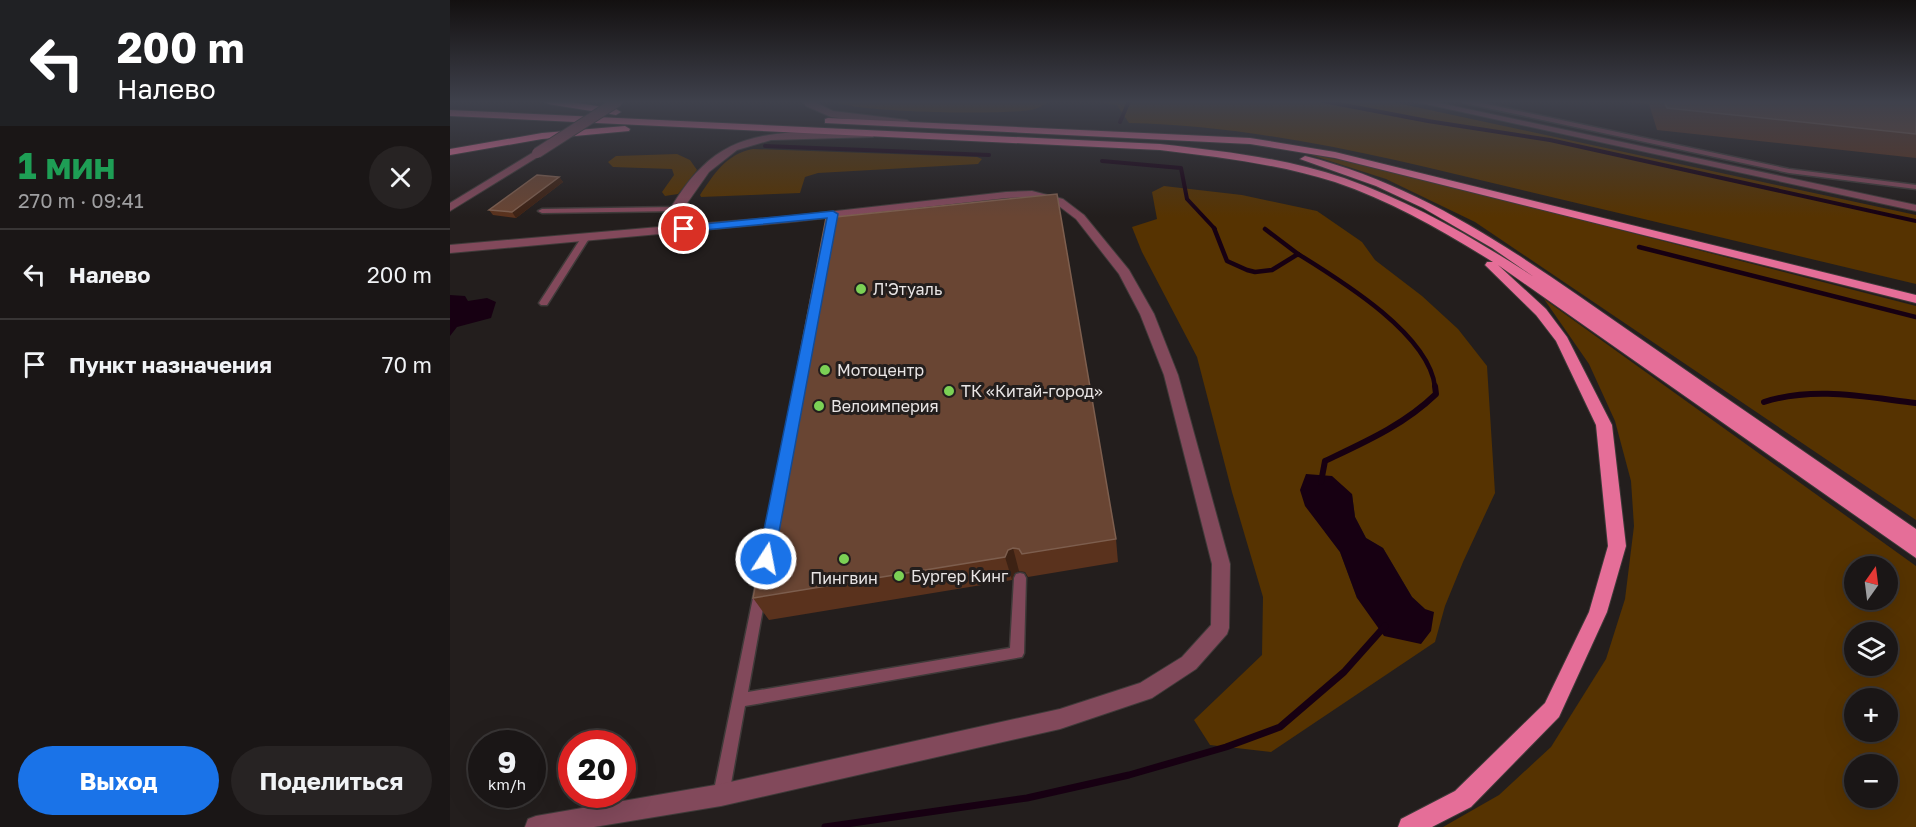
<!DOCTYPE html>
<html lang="ru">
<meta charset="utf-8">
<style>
body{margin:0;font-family:"Golos Text",sans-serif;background:#272323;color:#f1f3f6;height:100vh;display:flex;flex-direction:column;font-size:22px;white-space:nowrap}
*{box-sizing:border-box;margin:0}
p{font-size:20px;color:#9f9fa1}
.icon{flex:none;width:33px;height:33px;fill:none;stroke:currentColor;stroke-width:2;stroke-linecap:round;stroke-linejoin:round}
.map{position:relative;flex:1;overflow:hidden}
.panel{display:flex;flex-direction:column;background:#1a1616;width:450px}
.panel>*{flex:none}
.guide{background:#202124;color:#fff;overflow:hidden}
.needle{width:39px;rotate:14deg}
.controls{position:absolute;left:1394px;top:556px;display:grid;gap:12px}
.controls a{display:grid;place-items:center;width:54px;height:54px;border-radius:50%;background:#1a1616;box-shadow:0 6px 24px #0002,0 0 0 2px #383535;font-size:30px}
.speed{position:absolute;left:18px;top:730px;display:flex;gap:12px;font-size:30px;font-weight:700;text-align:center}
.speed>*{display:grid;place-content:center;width:78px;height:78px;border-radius:50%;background:#1a1616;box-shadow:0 6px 24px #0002,0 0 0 2px #383535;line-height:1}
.speed small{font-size:15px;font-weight:400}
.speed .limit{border:9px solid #d22;background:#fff;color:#111}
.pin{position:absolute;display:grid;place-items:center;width:51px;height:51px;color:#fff;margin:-26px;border:3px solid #fff;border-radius:50%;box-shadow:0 2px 6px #0007}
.me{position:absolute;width:66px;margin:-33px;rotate:11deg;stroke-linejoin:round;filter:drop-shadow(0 0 4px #0008)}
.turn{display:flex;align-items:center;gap:21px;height:126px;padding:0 18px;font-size:27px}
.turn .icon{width:78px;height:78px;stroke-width:2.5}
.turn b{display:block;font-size:42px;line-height:51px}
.round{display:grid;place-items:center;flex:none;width:63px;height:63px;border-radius:32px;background:#272323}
.head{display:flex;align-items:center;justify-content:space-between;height:102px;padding:0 18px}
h1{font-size:36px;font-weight:700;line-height:45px;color:#1e9e55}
.primary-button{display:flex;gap:12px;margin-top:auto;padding:12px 18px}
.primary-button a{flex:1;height:69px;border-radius:36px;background:#1a73e8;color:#fff;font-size:24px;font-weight:700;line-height:69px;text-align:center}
.primary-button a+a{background:#272323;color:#f1f3f6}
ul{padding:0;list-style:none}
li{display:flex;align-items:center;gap:18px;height:90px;padding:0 18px;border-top:2px solid #383535}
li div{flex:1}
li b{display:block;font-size:22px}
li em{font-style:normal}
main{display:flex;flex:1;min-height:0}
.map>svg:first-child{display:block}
.green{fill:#563301;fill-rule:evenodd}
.water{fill:#170012}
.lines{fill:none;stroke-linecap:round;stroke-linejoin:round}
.stream-far3{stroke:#170012;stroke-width:4}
.stream-far2{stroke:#170012;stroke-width:4.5}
.stream-far1{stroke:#170012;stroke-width:6}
.stream{stroke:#170012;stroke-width:7}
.lane-casing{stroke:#3f3a39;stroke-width:3}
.street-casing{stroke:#3f3a39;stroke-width:2}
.primary-casing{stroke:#3f3a39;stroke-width:2}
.lane{fill:#82495b;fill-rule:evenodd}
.street{fill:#82495b;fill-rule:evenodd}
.primary{fill:#e56e98;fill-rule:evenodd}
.street-bridge-casing{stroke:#3f3a39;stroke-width:12;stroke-linecap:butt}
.street-bridge{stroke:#82495b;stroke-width:10}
.wall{fill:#5a321d}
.shaded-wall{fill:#3d2214}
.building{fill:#694533;stroke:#7d5e4e;stroke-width:1.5}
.route{fill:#1a73e8;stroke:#114b97;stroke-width:1.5}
.poi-dot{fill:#7bd155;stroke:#231e1d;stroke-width:2}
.labels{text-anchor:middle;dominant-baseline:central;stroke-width:6;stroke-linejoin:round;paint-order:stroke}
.poi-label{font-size:16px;fill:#e9e5e5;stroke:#231e1d;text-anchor:start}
</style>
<main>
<section class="panel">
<div class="guide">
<div class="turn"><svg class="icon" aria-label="left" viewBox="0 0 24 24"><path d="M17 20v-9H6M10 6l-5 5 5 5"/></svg><div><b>200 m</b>Налево</div></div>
</div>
<div class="head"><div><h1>1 мин</h1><p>270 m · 09:41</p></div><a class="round"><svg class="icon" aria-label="close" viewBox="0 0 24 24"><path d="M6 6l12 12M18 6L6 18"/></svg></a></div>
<ul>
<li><svg class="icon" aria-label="left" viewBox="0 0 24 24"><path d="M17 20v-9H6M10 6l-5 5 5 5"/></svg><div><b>Налево</b></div><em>200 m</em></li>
<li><svg class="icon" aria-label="arrive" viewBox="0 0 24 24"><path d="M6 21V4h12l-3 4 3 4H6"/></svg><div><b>Пункт назначения</b></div><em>70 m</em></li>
</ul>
<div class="primary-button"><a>Выход</a><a>Поделиться</a></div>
</section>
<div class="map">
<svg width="1466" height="827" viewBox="0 0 1466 827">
<rect width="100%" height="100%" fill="#231e1d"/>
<!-- green -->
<g class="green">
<path d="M383 101H601C595 104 588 109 580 110 552 115 404 113 383 101Z"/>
<path d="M644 101H938L1466 215V284C1335 253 1204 221 1072 190 942 159 813 126 679 123L667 105Z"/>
<path d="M303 149 527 157 532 159 528 164 368 173 355 177 350 193 251 197 250 195C264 174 276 154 303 149Z"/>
<path d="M855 153 925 167 1466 306V520L1025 222 936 179Z"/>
<path d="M227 154 240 160 247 170 228 194 215 196 212 192 224 175 222 169 163 167 158 162 166 156Z"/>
<path d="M714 186 792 195 867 211 912 242 925 260 972 296 1008 329 1037 366 1045 493 1013 562 995 606 985 642 821 752 760 745 744 720 812 655 813 597 782 492 747 357 692 252 682 227 707 219 702 192ZM902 494 905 517 916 538 933 548 962 597 975 609 907 598 890 552 875 532Z"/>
<path d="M1094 299 1466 566V827H993L1049 795 1101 747 1156 659 1175 599 1184 526 1181 481 1165 421 1139 364ZM1404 567H1437V600H1404ZM1404 633H1437V666H1404ZM1404 699H1437V732H1404ZM1404 765H1437V798H1404Z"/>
</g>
<!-- water -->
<g class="water">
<path d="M0 295 15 296 18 301 37 298 46 302 41 318 7 327 0 336Z"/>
<path d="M856 474 882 476 902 494 905 517 916 538 933 548 962 597 975 609 984 612 981 631 971 644 934 636 907 598 890 552 855 506 850 490Z"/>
</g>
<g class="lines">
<!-- stream-far3 -->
<g class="stream-far3">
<path d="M873 101 978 121 1100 140 1466 221"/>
<path d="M670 122 679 101"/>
<path d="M315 146 539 155"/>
<path d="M652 161 731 168 737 199 765 229"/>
</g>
<!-- stream-far2 -->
<g class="stream-far2">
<path d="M764 228 777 261 797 270 805 272 822 270 848 254C890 280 979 334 985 387"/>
<path d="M815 229 848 254"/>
<path d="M1189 247 1466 317"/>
</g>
<!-- stream-far1 -->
<g class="stream-far1">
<path d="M1314 402C1364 386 1415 397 1466 403"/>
<path d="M871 482 875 461C915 442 954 425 986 394L985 386"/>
</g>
<!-- stream -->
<path class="stream" d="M375 827 577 798 679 775 776 747 830 727 894 672 935 626"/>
<defs>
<g id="lane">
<path d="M1011 101H1023L1339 169 1466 185V189L1339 173 1014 103Z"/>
<path d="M226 207 230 209 229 211 92 213 88 211 92 209Z"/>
<path d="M133 235H136L140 237 97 305H91L89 303Z"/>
<path d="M570 573 574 574 576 578 574 653 572 657 295 706 279 795 276 800 271 803 266 800 263 795 305 588 310 586 315 588 316 592 298 692 560 648 564 578 566 574Z"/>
</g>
<g id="street">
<path d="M353 101H363L383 111 457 120 462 123 457 126 381 117 356 106Z"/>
<path d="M962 101H980L1466 205V211Z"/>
<path d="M419 132 424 135 423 137 321 140 287 150 259 172 221 226 341 216 556 192 582 191 613 199 634 215 679 270 704 314 728 375 780 564 779 628 777 634 746 669 702 698 610 729 271 806 144 827H75L78 819 86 816 271 784 610 709 690 683 732 657 761 625 762 564 714 375 690 314 669 274 626 219 605 203 582 197 556 198 341 222 0 253V245L209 227C222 206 234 184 252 167 295 123 363 133 419 132Z"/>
<path d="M87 150 92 153 91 155 0 211V203Z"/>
</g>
<g id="primary">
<path d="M93 101H115L166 109 171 112 166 115 98 104Z"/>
<path d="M0 110 710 144C772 151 835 158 894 178 962 202 1024 238 1084 277L1042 248 973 208 926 186 850 159 855 156C980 187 1081 263 1185 335 1279 400 1372 464 1466 529V558L1048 265 1096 309 1117 337 1162 425 1176 546 1157 612 1109 717 1021 807 982 827H948L951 819 1005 791 1095 703 1139 612 1158 546 1146 425 1106 341 1086 315 1035 265 1037 262H1043C993 231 941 201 885 182 828 164 769 157 710 150L0 116Z"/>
<path d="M378 118 800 138 885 152 1466 295V303L885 158 800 144 375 123V119Z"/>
<path d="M175 126 180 129 179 131 92 139 0 155V149L92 133Z"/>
</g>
</defs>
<!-- lane casing -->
<use href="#lane" class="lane-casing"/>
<!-- street casing -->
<use href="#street" class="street-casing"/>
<!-- primary casing -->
<use href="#primary" class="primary-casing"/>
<!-- lane -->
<use href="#lane" class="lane"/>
<!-- street -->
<use href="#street" class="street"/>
<!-- primary -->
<use href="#primary" class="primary"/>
<defs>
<path id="street-bridge" d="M87 153 168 101"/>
</defs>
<!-- street-bridge casing -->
<use href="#street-bridge" class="street-bridge-casing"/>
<!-- street-bridge -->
<use href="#street-bridge" class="street-bridge"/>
</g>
<!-- wall -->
<g class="wall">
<path d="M1172 101H1466V158L1207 130 1199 104Z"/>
<path d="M109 177 113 182 66 218 43 215 39 210Z"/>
<path d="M376 218 666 539 668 562 578 577 575 572 569 571 564 573 562 580 319 620 303 598Z"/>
</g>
<!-- shaded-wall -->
<g class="shaded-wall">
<path d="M109 177 113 182 66 218 62 212Z"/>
<path d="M563 548 569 571 564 573 562 580 555 557 558 550Z"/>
</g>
<!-- building -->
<g class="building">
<path d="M1214 101H1466V134L1217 108Z"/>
<path d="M87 175 109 177 62 212 39 210Z"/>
<path d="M607 194 666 539 572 554 569 549 563 548 558 550 555 557 303 598 376 218Z"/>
</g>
<!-- sky -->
<linearGradient id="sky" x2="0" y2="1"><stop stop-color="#131010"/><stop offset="0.47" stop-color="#3f414c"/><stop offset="1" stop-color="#3f414c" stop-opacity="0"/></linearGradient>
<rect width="1466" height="217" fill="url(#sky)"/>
<!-- route -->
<path class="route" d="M383 211 388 214 324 559 322 564 316 566 311 564 308 559 377 218 234 232 229 229 234 226Z"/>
<!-- markers -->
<g class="poi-dot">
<circle cx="411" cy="289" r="6"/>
<circle cx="375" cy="370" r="6"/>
<circle cx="499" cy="391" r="6"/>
<circle cx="369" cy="406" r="6"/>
<circle cx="394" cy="559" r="6"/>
<circle cx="449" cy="576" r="6"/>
</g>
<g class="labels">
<!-- poi labels -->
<g class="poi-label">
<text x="423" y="289">Л'Этуаль</text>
<text x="387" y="370">Мотоцентр</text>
<text x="511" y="391">ТК «Китай-город»</text>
<text x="381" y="406">Велоимперия</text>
<text x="461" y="576">Бургер Кинг</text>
<text x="394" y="578" text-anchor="middle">Пингвин</text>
</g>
</g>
</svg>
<div class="controls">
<a><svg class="needle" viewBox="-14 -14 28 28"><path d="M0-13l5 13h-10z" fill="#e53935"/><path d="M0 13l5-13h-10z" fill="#9f9fa1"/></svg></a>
<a><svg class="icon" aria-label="layers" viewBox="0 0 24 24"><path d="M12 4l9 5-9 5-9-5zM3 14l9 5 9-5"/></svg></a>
<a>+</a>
<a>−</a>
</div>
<div class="speed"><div>9<small>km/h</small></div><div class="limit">20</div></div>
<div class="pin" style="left:234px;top:229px;background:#d93025"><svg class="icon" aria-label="arrive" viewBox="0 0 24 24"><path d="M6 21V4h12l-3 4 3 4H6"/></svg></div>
<svg class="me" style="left:316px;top:559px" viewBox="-20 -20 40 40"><circle r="17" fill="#1a73e8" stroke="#fff" stroke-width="3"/><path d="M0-11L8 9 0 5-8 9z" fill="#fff"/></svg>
</div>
</main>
